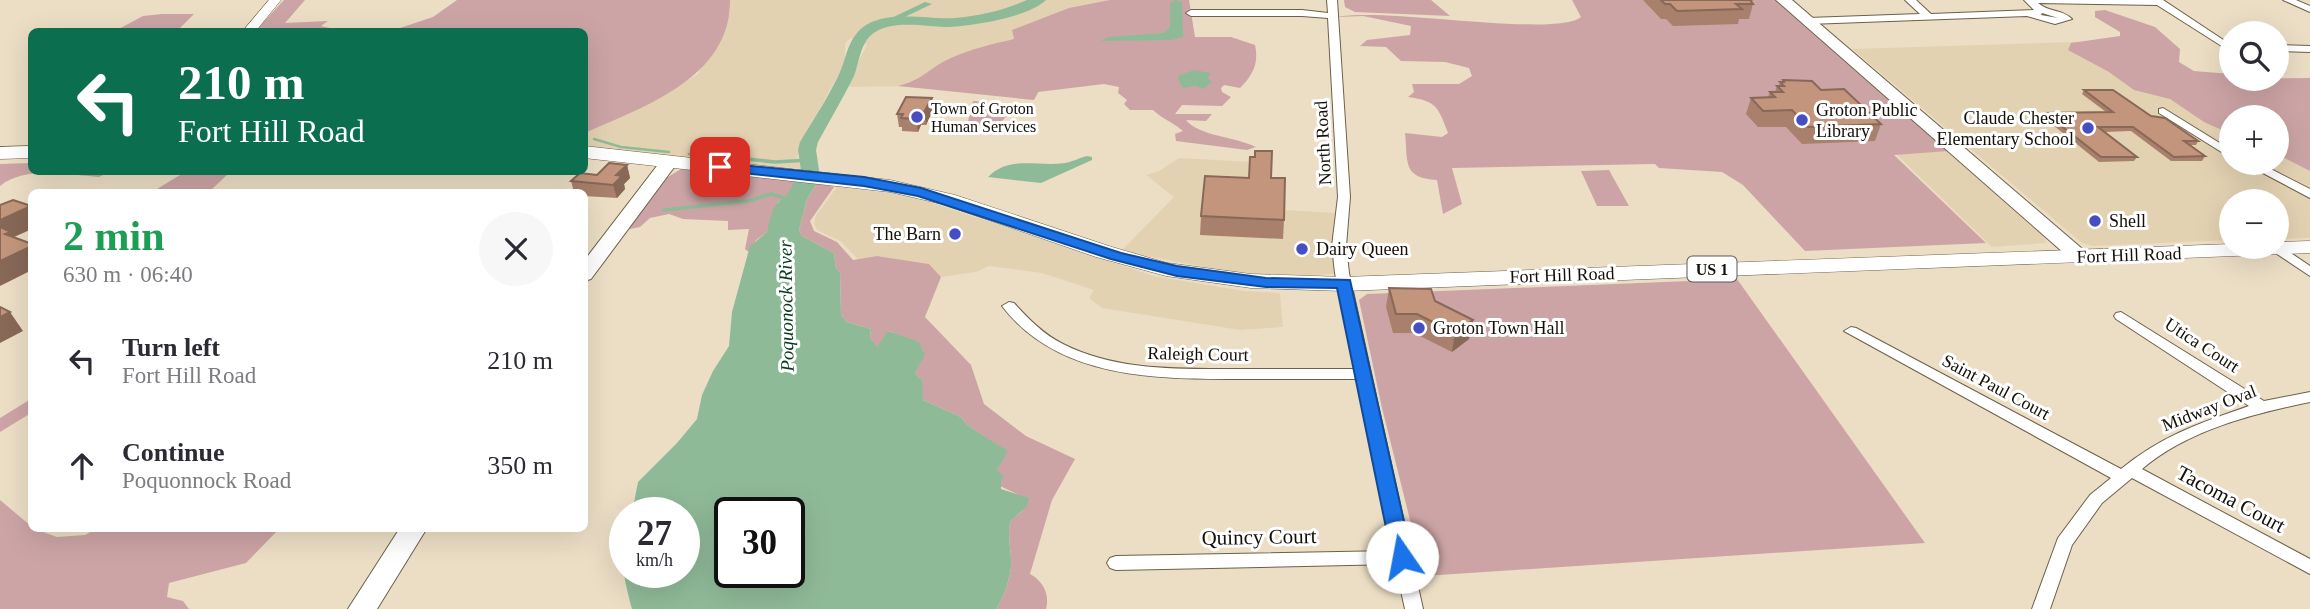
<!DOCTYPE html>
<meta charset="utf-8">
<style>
body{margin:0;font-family:"Times New Roman",serif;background:#f7f7f7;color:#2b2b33;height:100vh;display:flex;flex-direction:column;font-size:26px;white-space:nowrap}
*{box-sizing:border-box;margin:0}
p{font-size:23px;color:#7c7c81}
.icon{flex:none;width:38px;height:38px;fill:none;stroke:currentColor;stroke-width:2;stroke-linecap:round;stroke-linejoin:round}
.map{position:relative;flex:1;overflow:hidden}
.panel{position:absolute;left:28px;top:189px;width:560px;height:343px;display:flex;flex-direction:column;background:#fff;border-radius:10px;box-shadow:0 7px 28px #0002}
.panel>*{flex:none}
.guide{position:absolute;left:28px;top:28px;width:560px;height:147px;border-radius:10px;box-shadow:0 7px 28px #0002;background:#0b6e4f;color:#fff;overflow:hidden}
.buttons{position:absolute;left:2219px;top:21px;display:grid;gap:14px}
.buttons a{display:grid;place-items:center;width:70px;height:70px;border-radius:50%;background:#fff;box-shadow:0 7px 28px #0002;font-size:35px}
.speed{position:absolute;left:609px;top:497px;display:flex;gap:14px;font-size:35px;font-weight:700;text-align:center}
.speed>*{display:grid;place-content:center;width:91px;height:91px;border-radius:50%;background:#fff;box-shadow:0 7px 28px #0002;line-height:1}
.speed small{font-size:18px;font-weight:400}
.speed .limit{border:4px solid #111;border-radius:10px;background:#fff;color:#111}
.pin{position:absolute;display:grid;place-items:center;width:60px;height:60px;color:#fff;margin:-30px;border-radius:14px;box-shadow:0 4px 10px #0006}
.me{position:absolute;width:77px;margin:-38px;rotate:348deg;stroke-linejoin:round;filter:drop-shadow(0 0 5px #0008)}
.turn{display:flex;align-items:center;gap:24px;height:147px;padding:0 35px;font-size:32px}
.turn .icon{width:91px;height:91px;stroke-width:2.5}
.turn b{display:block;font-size:49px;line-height:60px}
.round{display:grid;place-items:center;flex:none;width:74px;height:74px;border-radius:37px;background:#f7f7f7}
.head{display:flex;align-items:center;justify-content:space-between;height:119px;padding:0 35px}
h1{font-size:42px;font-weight:700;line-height:52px;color:#1e9e55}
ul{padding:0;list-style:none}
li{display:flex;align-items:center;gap:21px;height:105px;padding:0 35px}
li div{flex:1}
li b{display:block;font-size:26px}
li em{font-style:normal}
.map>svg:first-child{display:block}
.built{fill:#e3d2b2;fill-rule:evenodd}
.green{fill:#cca4a5}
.water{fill:#8fba98;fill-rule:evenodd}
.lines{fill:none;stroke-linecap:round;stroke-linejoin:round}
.stream-far1{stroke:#8fba98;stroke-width:2.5}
.stream{stroke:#8fba98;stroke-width:3.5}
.canal{fill:#8fba98;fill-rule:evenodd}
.river{fill:#8fba98;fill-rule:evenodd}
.minor-casing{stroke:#6c604a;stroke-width:2}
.tertiary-casing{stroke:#6c604a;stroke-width:1}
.secondary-casing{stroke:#6c604a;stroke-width:2}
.primary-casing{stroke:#6c604a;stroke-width:1}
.minor{fill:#fff;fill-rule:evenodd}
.tertiary{fill:#fff;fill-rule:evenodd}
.secondary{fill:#fff;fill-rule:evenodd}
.primary{fill:#fff;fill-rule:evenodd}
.wall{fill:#a8806b}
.shaded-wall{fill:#886857}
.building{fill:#c3957c;stroke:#886857;stroke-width:2}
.route{fill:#1a73e8;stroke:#114b97;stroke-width:2}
.poi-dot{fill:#454fc3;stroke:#fff;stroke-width:2.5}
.labels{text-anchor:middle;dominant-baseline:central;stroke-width:6;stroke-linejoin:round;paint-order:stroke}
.far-poi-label{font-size:16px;fill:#140f07;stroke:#fff;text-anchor:start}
.shield{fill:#fff;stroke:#5a5751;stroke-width:2}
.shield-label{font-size:16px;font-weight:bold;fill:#140f07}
.poi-label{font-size:18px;fill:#140f07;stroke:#fff;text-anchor:start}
.street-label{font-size:18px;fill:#140f07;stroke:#fff}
.water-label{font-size:19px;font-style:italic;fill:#083b1a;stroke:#fff}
.near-street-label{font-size:21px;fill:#140f07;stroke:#fff}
</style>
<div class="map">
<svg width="2310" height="609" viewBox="0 0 2310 609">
<rect width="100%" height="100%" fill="#ecdec5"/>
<!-- built -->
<g class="built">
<path d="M730 0H1189L1057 63 1034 100 913 86 845 87 867 45 851 38 845 43V63L827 95 797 157 803 169 585 148 584 133 656 100 698 74 730 12Z"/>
<path d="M2136 40 2180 70 2238 91 2310 139V238L2277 239V201H2231V240L2093 246 2082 243 1852 49ZM2231 117H2277V163H2231Z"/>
<path d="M1947 151 2044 237 2046 243 1992 247 1894 152Z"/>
<path d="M1179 158 1272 163 1271 194 1284 210 1336 213 1335 274 1279 276 1214 269 1121 251 1174 197 1146 175 1159 171Z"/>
<path d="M837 187 889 193 930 202 1154 276 1244 291 1280 293 1283 327 1240 330 1102 308 1089 298 1094 290 1042 273 989 266 976 272 941 277 929 264 877 256 858 259 840 241 817 230 814 224 816 215Z"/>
</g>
<!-- green -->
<g class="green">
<path d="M284 0H305L285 23 328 21 321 26 343 31 254 32Z"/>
<path d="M457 0H730C731 78 643 107 585 133L584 32 391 31 433 17Z"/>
<path d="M1110 0H1189L1195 37H1231L1255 45C1259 63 1253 75 1240 88L1224 85 1221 88 1222 92 1231 97 1222 106 1182 105 1175 114H1212L1206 121 1186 120C1198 136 1237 137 1256 147L1247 150 1176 141 1175 134 1183 131C1173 122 1162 119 1153 110H1130L1124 104 1127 100 1118 93 1119 87 1104 84 1038 92 1034 100 898 86C923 80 930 67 951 58 971 49 993 44 1014 39L1012 30 1069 8Z"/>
<path d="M1344 0H1431L1450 16 1355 12 1345 7Z"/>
<path d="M1572 0H1783L1949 151 1894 155 1986 243 1805 251 1743 185 1722 172 1659 168 1655 164 1452 168 1462 204 1443 214 1437 180C1402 178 1408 162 1405 133L1442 137 1448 133C1438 107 1437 101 1408 97L1414 92 1412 84H1459L1472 76 1469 68 1445 62 1401 61 1386 47 1360 46 1367 40 1410 35 1411 26 1363 16 1337 17C1385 7 1556 38 1581 17Z"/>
<path d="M2105 10 2155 27 2180 49 2179 62 2194 71 2231 74V79L2310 78V171L2277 154V117H2231V134L2204 122 2170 99 2134 90 2109 72 2068 50 2071 43 2120 36V32L2095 17V11Z"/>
<path d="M162 14H194L177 31H115L143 16Z"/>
<path d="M973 101 1012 104 1011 112 997 126 967 125Z"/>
<path d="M31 163 32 172H109L99 177C68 175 27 165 0 186V164Z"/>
<path d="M681 169H702L794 181 796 186 788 197 778 202 767 232 756 240 749 252 745 249 749 229 728 230V221L683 219 669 214 650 218 640 227 625 230 668 177Z"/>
<path d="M1609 170 1629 206H1597L1581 171Z"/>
<path d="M185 172H230L209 192H152Z"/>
<path d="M817 183 834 187 810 221 814 231 837 242 853 260 877 256 929 264 941 277 925 317 971 365 984 404 1026 436 1075 459 1052 500 1030 574C1043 581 1050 594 1046 609H996C1003 600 1010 579 1011 567 1012 552 1007 538 1010 522L1023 510 1019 495 1000 486 997 470 1007 451 967 425 961 417 923 400 920 378 915 373 924 352 920 345 889 331 877 348 870 338 871 329 847 322 841 315 840 272 836 268 834 253 802 236 799 230 807 199Z"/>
<path d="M1737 279 1925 543 1424 576 1382 408 1359 300 1367 294Z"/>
<path d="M31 399V413L0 432V418Z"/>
<path d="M0 500 31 526 32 528 57 537 85 535 98 528 279 529 246 563 169 583 167 597 183 601 189 609H0Z"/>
</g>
<!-- water -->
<g class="water">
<path d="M1175 0 1182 2 1183 37 1171 40 1101 41 1108 37 1164 33 1170 27V3Z"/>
<path d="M1194 70 1211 73 1208 78 1212 82 1203 89 1196 86 1183 88 1178 79 1179 75Z"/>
<path d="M1087 156 1092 157V160L1041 183 988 177C1010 155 1037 167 1065 163 1072 162 1079 158 1087 156Z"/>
<path d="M794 181 817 183 807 199 799 230 802 236 834 253 836 268 840 272 841 315 847 322 871 329 870 338 877 347 888 331 919 342 925 354 915 373 922 380 923 400 961 417 967 425 1008 451 997 470 1004 477 1001 481V489L1029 498 1027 506 1010 522C1007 538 1012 552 1011 567 1010 579 1003 600 996 609H632C625 583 619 559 625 532V572H684V513H632L638 482 677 443 697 419 702 395 713 371 729 346 732 312 750 246 767 232C769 223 770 214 776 205 782 197 791 196 796 186ZM730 513H789V572H730Z"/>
</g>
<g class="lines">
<!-- stream-far1 -->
<g class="stream-far1">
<path d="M594 139 621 147 669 152"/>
<path d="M689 154 756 160"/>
<path d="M806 160H810"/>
</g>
<!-- stream -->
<g class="stream">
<path d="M737 158 775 162 810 160"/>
<path d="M664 210 748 201 771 194 788 199"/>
</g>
<!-- canal -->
<path class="canal" d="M925 2 932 4 888 25 881 23Z"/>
<!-- river -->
<path class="river" d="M1027 0H1046C1029 17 973 26 949 27 925 27 889 18 870 36 860 46 859 63 854 76 843 98 830 120 818 142L816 150 819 170 803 199H789L787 195 801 170 798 150 800 142C814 119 829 96 840 72 846 58 847 45 857 33 878 7 926 20 955 18 980 16 1005 10 1027 0Z"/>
<defs>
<g id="minor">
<path d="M1327 0H1337L1350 197 1346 246 1349 273 1423 609H1405L1395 564 1116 570 1110 568 1107 563 1110 558 1116 556 1393 551 1357 379C1318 379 1278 379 1239 379 1155 379 1058 379 1002 306L1009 302 1014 303C1029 319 1043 334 1063 344 1116 371 1179 369 1237 369 1276 369 1316 369 1355 369L1335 273 1332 246 1338 197 1328 18 1302 16H1191L1186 13 1191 10H1302L1328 13Z"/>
<path d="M1905 0H1916L1931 14 2034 10 2024 0H2163L2231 45V52L2157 5 2038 3C2048 12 2062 9 2072 19L2055 24 2027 16 1808 24 1803 21 1808 18 1920 14ZM2042 13 2058 18 2041 15Z"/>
<path d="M2283 0H2296L2310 6V12Z"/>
<path d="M2277 45 2310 46V52L2277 51Z"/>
<path d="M2163 108 2231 150V158L2159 113V109Z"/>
<path d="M2244 163H2259L2310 189V198Z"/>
<path d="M2279 245 2310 266V276L2274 252 2272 249Z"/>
<path d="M2121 312 2264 401 2310 392V402C2252 414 2188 430 2142 469L2310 559V574L2132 478 2102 503 2072 545 2050 609H2032L2058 538 2090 495 2111 478 1844 331 1851 327 1856 328 2121 469C2163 435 2200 423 2249 406L2116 319 2114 316 2116 313Z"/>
</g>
<path id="tertiary" d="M269 0H281L255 32H242Z"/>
<g id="secondary">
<path d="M1776 0H1792L2087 253 2090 257 2087 261H2073Z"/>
<path d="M669 157 678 162 591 279 584 281V261L663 158Z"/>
<path d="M400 528H427L377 609H348Z"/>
</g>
<g id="primary">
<path d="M32 146V158L0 159V147Z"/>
<path d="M584 146 890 180 955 195 1112 247 1167 263 1251 274 1344 277 2231 244V247H2277V242L2310 241V253L1344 291 1251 288 1166 276 1096 257 942 204 890 192 584 158Z"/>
</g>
</defs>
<!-- minor casing -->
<use href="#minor" class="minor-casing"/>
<!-- tertiary casing -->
<use href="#tertiary" class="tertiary-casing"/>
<!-- secondary casing -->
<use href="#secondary" class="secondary-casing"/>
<!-- primary casing -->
<use href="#primary" class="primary-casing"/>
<!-- minor -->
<use href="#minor" class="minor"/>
<!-- tertiary -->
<use href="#tertiary" class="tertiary"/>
<!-- secondary -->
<use href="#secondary" class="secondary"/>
<!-- primary -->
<use href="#primary" class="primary"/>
</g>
<!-- wall -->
<g class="wall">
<path d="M1643 0H1753L1752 2 1753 4 1749 19H1739L1738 24 1673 26 1666 19H1661Z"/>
<path d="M1783 80 1821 90 1881 124 1875 141 1802 144 1786 127H1758L1746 114 1751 98 1768 97 1770 92H1775L1777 86H1779L1780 82H1782Z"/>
<path d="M2084 90 2151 116 2198 141 2196 145H2190L2205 156 2202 161H2171L2131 131 2104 132 2137 157 2134 161 2099 162 2043 117 2045 113 2106 112 2082 94Z"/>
<path d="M933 110 926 125H921L918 132 902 131V127H899L897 114Z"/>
<path d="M627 165 630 178 624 184 625 189 617 198 584 196V192H574L571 181 597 175Z"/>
<path d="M1249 178H1271L1284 220 1283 239 1200 235 1201 216Z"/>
<path d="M1389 288 1435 301 1473 320 1469 339 1452 352 1414 333H1393L1386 307Z"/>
</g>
<!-- shaded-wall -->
<g class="shaded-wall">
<path d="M932 98 933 110 926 125 924 112Z"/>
<path d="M919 112 921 125 918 132 916 119Z"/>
<path d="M627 165 630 178 624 184 625 189 617 198 613 185 616 175Z"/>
<path d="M31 206 32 229 14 237 23 250 0 239V220Z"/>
<path d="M32 246V270L0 286V261Z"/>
<path d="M10 312 23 331 0 343V317Z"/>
<path d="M1473 320 1469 339 1452 352 1455 333Z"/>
</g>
<!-- building -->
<g class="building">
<path d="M1661 0H1750L1753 4H1736L1742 9 1677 11 1670 4H1665Z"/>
<path d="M1783 80 1812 81 1821 90 1844 89 1881 124 1808 127 1792 110 1763 111 1751 98 1775 97 1770 92H1783L1777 86H1784L1780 82H1784Z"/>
<path d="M2084 90H2113L2151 116 2165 118 2198 141H2184L2205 156 2174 157 2133 127H2098L2137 157H2101L2045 113 2113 112Z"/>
<path d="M906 97 932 98 924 112H919L916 119 901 118 903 114H897Z"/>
<path d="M1255 151H1272L1271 178H1285L1284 220 1201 216 1205 176 1249 178 1250 157H1255Z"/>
<path d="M609 163 627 165 616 175 622 176 613 185 571 181 580 173 597 175Z"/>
<path d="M13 200 31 206 0 220V205Z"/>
<path d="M0 227 11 232 5 234 32 244V246L0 261Z"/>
<path d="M1389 288 1431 289 1435 301 1473 320 1455 333 1417 314H1396Z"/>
<path d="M0 307 10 312 0 317Z"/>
</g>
<!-- route -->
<path class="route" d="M720 163 864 177 921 188 1121 253 1177 266 1266 278 1350 280 1412 557 1409 562 1402 564 1395 562 1392 557 1337 288 1266 287 1177 276 1111 259 918 196 864 186 716 170V164Z"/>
<!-- markers -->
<g class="poi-dot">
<circle cx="917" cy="117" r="7"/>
<circle cx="1802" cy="120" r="7"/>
<circle cx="2088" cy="128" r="7"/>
<circle cx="2095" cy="221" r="7"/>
<circle cx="955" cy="234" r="7"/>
<circle cx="1302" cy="249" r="7"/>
<circle cx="1419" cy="328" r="7"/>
</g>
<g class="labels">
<!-- far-poi labels -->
<g class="far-poi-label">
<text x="931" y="108">Town of Groton<tspan x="931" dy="18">Human Services</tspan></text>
</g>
<!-- shield labels -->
<rect class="shield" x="1687.5" y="256.5" width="49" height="25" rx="5"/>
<g class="shield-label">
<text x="1712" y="269">US 1</text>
</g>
<!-- poi labels -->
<g class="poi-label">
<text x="1816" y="110">Groton Public<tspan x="1816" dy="21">Library</tspan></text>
<text x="2074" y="118" text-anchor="end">Claude Chester<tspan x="2074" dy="21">Elementary School</tspan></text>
<text x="2109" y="221">Shell</text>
<text x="941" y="234" text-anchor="end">The Barn</text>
<text x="1316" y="249">Dairy Queen</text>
<text x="1433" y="328">Groton Town Hall</text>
</g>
<!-- street labels -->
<g class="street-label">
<text transform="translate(1323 143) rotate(-93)">North Road</text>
<text transform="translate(2129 255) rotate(-2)">Fort Hill Road</text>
<text transform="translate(1562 275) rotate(-2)">Fort Hill Road</text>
<text transform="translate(2202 345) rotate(33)">Utica Court</text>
<text transform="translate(1198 354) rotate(1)">Raleigh Court</text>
<text transform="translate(1996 387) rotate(28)">Saint Paul Court</text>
<text transform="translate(2209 408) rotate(-21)">Midway Oval</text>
</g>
<!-- water labels -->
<g class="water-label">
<text transform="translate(786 306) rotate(-91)">Poquonock River</text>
</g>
<!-- near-street labels -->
<g class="near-street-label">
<text transform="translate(2231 499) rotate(28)">Tacoma Court</text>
<text transform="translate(1259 537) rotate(-1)">Quincy Court</text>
</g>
</g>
</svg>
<div class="buttons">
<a><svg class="icon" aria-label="search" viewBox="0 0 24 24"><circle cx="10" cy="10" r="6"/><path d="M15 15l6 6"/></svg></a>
<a>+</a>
<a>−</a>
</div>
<div class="speed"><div>27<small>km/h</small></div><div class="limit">30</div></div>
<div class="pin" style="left:720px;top:167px;background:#d93025"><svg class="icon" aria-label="arrive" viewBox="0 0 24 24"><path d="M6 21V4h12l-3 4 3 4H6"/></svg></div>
<svg class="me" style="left:1402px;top:557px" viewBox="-20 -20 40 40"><circle r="19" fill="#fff"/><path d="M0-13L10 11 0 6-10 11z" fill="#1a73e8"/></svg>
<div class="guide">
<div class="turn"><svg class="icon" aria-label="left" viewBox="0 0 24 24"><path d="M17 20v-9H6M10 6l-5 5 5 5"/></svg><div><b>210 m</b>Fort Hill Road</div></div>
</div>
<section class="panel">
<div class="head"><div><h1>2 min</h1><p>630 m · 06:40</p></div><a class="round"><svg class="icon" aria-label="close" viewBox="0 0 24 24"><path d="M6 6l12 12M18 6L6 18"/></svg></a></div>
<ul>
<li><svg class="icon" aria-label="left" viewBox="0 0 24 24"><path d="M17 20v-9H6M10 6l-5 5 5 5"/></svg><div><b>Turn left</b><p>Fort Hill Road</p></div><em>210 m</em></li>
<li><svg class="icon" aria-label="ahead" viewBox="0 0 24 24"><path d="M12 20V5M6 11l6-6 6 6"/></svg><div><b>Continue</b><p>Poquonnock Road</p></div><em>350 m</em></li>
</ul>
</section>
</div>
